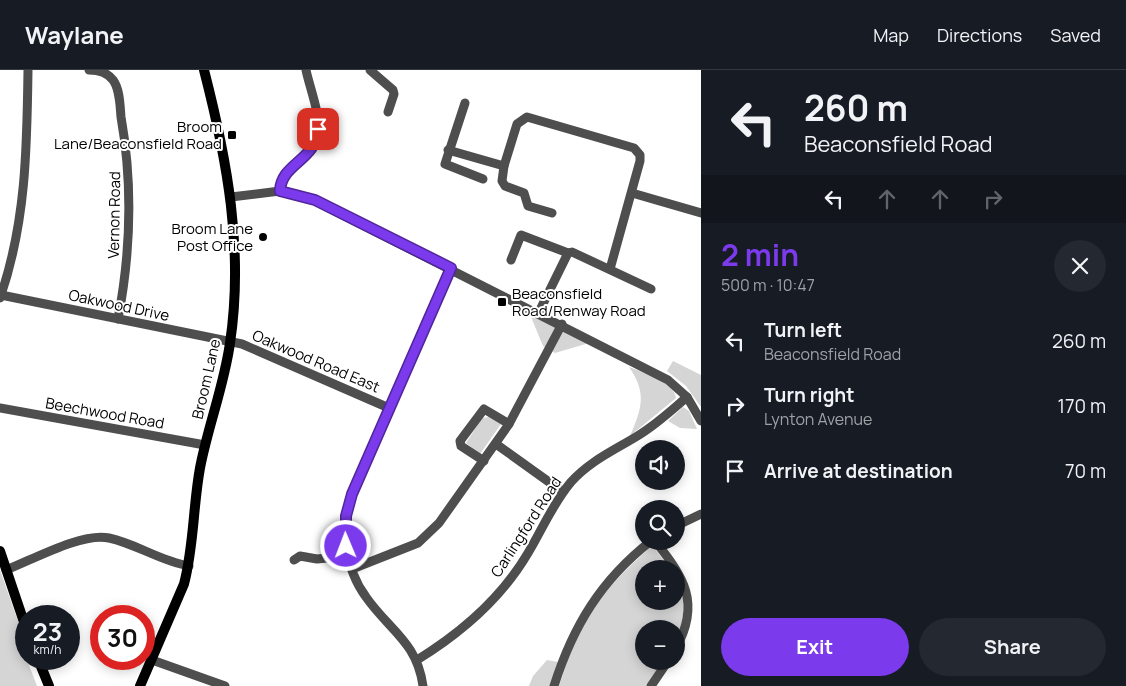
<!DOCTYPE html>
<meta charset="utf-8">
<style>
body{margin:0;font-family:Manrope,sans-serif;background:#242831;color:#f1f3f6;height:100vh;display:flex;flex-direction:column;font-size:19px;white-space:nowrap}
*{box-sizing:border-box;margin:0}
p{font-size:16px;color:#9ea1a6}
.icon{flex:none;width:28px;height:28px;fill:none;stroke:currentColor;stroke-width:2;stroke-linecap:round;stroke-linejoin:round}
.map{position:relative;flex:1;overflow:hidden}
.drawer{display:flex;flex-direction:column;background:#171b24;width:425px}
.drawer>*{flex:none}
.hud{background:#171b24;color:#f1f3f6;overflow:hidden}
.buttons{position:absolute;left:635px;top:370px;display:grid;gap:10px}
.buttons a{display:grid;place-items:center;width:50px;height:50px;border-radius:50%;background:#171b24;box-shadow:0 2px 12px #0003;font-size:25px}
.speed{position:absolute;left:15px;top:535px;display:flex;gap:10px;font-size:25px;font-weight:700;text-align:center}
.speed>*{display:grid;place-content:center;width:65px;height:65px;border-radius:50%;background:#171b24;box-shadow:0 2px 12px #0003;line-height:1}
.speed small{font-size:12px;font-weight:400}
.speed .limit{border:8px solid #d22;background:#fff;color:#111}
.pin{position:absolute;display:grid;place-items:center;width:42px;height:42px;color:#fff;margin:-21px;border-radius:10px;box-shadow:0 2px 8px #0006}
.me{position:absolute;width:55px;margin:-28px;rotate:359deg;stroke-linejoin:round;filter:drop-shadow(0 0 4px #0008)}
.turn{display:flex;align-items:center;gap:18px;height:105px;padding:0 20px;font-size:22px}
.turn .icon{width:65px;height:65px;stroke-width:2.5}
.turn b{display:block;font-size:35px;line-height:42px}
.lanes{display:flex;align-items:center;height:48px;padding:0 20px;background:#0003;justify-content:center;gap:25px;direction:ltr}
.lanes .off{opacity:.35}
.round{display:grid;place-items:center;flex:none;width:52px;height:52px;border-radius:26px;background:#242831}
.overview{display:flex;align-items:center;justify-content:space-between;height:85px;padding:0 20px}
h1{font-size:30px;font-weight:700;line-height:38px;color:#7c3aed}
.cta{display:flex;gap:10px;margin-top:auto;padding:10px 20px}
.cta a{flex:1;height:58px;border-radius:30px;background:#7c3aed;color:#fff;font-size:20px;font-weight:700;line-height:58px;text-align:center}
.cta a+a{background:#242831;color:#f1f3f6}
ul{padding:0;list-style:none}
li{display:flex;align-items:center;gap:15px;height:65px;padding:0 20px}
li div{flex:1}
li b{display:block;font-size:19px}
li em{font-style:normal}
header{display:flex;align-items:center;gap:30px;box-sizing:border-box;height:70px;padding:0 25px;background:#171b24;border-bottom:1px solid #363941}
header strong{font-size:24px}
nav{display:flex;gap:28px;margin-inline-start:auto;font-size:18px}
main{display:flex;flex:1;min-height:0}
.map>svg:first-child{display:block}
.green{fill:#d5d5d5}
.lines{fill:none;stroke-linecap:round;stroke-linejoin:round}
.minor{stroke:#4e4e4e;stroke-width:9}
.major{stroke:#000;stroke-width:10}
.route-casing{stroke:#51269a;stroke-width:12}
.route{stroke:#7c3aed;stroke-width:9}
.poi-dot{fill:#000;stroke:#fff;stroke-width:2}
.labels{text-anchor:middle;dominant-baseline:central;stroke-width:4;stroke-linejoin:round;paint-order:stroke}
.poi-label{font-size:15px;fill:#000;stroke:#fff;text-anchor:end}
.street-label{font-size:15px;fill:#000;stroke:#fff}
</style>
<header>
<strong>Waylane</strong>
<nav><a>Map</a><a>Directions</a><a>Saved</a></nav>
</header>
<main>
<div class="map">
<svg width="701" height="616" viewBox="0 0 701 616">
<rect width="100%" height="100%" fill="#fff"/>
<!-- green -->
<g class="green">
<path d="M529 242 589 273 555 283 543 276Z"/>
<path d="M673 291 701 305V337L686 316 667 301Z"/>
<path d="M629 297C642 302 674 312 676 328L630 366C642 338 647 323 629 297Z"/>
<path d="M683 337 689 341 697 359 680 358 668 351Z"/>
<path d="M489 347 501 354 480 384 466 373 482 348Z"/>
<path d="M651 477 655 479 670 499H644V531H676V508C687 528 685 549 676 569V559H644V591H663L646 616H559C564 602 568 587 574 572 590 535 620 504 651 477Z"/>
<path d="M0 500 24 568V582L37 616H0Z"/>
<path d="M547 590 558 592 550 616H529L533 606Z"/>
</g>
<g class="lines">
<!-- minor -->
<g class="minor">
<path d="M89 0C98 0 107 2 113 10 120 19 120 36 121 47 133 115 131 181 118 249"/>
<path d="M370 0 393 20 394 24 388 42"/>
<path d="M465 33 445 94 483 109"/>
<path d="M448 80 504 96 502 111 505 116 524 123 528 136 552 143"/>
<path d="M504 96 517 54 527 47 634 78 640 85V91L610 199"/>
<path d="M280 121C281 95 313 91 318 65 321 45 310 19 306 0"/>
<path d="M632 123 701 143"/>
<path d="M231 127 280 121 315 131 668 310 687 327 701 351"/>
<path d="M511 190 521 165 568 183"/>
<path d="M1 225 242 274 389 338"/>
<path d="M0 228C26 153 27 78 28 0"/>
<path d="M539 242 568 183 572 182 651 219"/>
<path d="M0 338 205 375"/>
<path d="M496 374 563 422"/>
<path d="M484 391 461 376 460 371 484 339 509 354"/>
<path d="M676 456 701 444"/>
<path d="M655 471C684 507 701 533 676 578"/>
<path d="M294 490 300 486 317 489 348 486"/>
<path d="M352 499 418 473 439 453 509 354 562 254"/>
<path d="M6 500C32 490 82 462 109 468 137 474 160 491 189 496"/>
<path d="M152 590 225 616"/>
<path d="M417 590C461 563 501 529 528 483 542 460 553 433 571 412 591 390 615 380 639 365 657 354 672 340 687 327"/>
<path d="M423 616C417 572 389 560 366 527 344 497 341 458 352 424L451 198"/>
<path d="M554 616C573 556 601 510 651 471"/>
<path d="M651 616 668 591"/>
</g>
<!-- major -->
<g class="major">
<path d="M0 481 26 558"/>
<path d="M38 589 49 616"/>
<path d="M140 616 184 514C194 476 193 436 200 398 208 356 224 316 230 273 244 180 227 89 204 0"/>
</g>
</g>
<g class="lines">
<defs>
<path id="route" d="M318 59C316 91 281 93 280 121L315 130 451 198 352 424 346 446V476"/>
</defs>
<!-- route casing -->
<use href="#route" class="route-casing"/>
<!-- route -->
<use href="#route" class="route"/>
</g>
<!-- markers -->
<g class="poi-dot">
<rect x="227" y="60" width="10" height="10" rx="2.5"/>
<circle cx="263" cy="167" r="5"/>
<rect x="497" y="227" width="10" height="10" rx="2.5"/>
</g>
<g class="labels">
<!-- poi labels -->
<g class="poi-label">
<text x="222" y="56">Broom<tspan x="222" dy="17">Lane/Beaconsfield Road</tspan></text>
<text x="253" y="158">Broom Lane<tspan x="253" dy="17">Post Office</tspan></text>
<text x="512" y="223" text-anchor="start">Beaconsfield<tspan x="512" dy="17">Road/Renway Road</tspan></text>
</g>
<!-- street labels -->
<g class="street-label">
<text transform="translate(114 145) rotate(-89)">Vernon Road</text>
<text transform="translate(119 235) rotate(12)">Oakwood Drive</text>
<text transform="translate(316 291) rotate(23)">Oakwood Road East</text>
<text transform="translate(206 309) rotate(-77)">Broom Lane</text>
<text transform="translate(105 343) rotate(10)">Beechwood Road</text>
<text transform="translate(526 457) rotate(-57)">Carlingford Road</text>
</g>
</g>
</svg>
<div class="buttons">
<a><svg class="icon" aria-label="sound" viewBox="0 0 24 24"><path d="M4 9h4l5-4v14l-5-4H4zM17 9q2 3 0 6"/></svg></a>
<a><svg class="icon" aria-label="search" viewBox="0 0 24 24"><circle cx="10" cy="10" r="6"/><path d="M15 15l6 6"/></svg></a>
<a>+</a>
<a>−</a>
</div>
<div class="speed"><div>23<small>km/h</small></div><div class="limit">30</div></div>
<div class="pin" style="left:318px;top:59px;background:#d93025"><svg class="icon" aria-label="arrive" viewBox="0 0 24 24"><path d="M6 21V4h12l-3 4 3 4H6"/></svg></div>
<svg class="me" style="left:346px;top:476px" viewBox="-20 -20 40 40"><circle r="17" fill="#7c3aed" stroke="#fff" stroke-width="3"/><path d="M0-11L8 9 0 5-8 9z" fill="#fff"/></svg>
</div>
<section class="drawer">
<div class="hud">
<div class="turn"><svg class="icon" aria-label="left" viewBox="0 0 24 24"><path d="M17 20v-9H6M10 6l-5 5 5 5"/></svg><div><b>260 m</b>Beaconsfield Road</div></div>
<div class="lanes"><svg class="icon" aria-label="left" viewBox="0 0 24 24"><path d="M17 20v-9H6M10 6l-5 5 5 5"/></svg><svg class="icon off" aria-label="ahead" viewBox="0 0 24 24"><path d="M12 20V5M6 11l6-6 6 6"/></svg><svg class="icon off" aria-label="ahead" viewBox="0 0 24 24"><path d="M12 20V5M6 11l6-6 6 6"/></svg><svg class="icon off" aria-label="right" viewBox="0 0 24 24"><path d="M7 20v-9h11M14 6l5 5-5 5"/></svg></div>
</div>
<div class="overview"><div><h1>2 min</h1><p>500 m · 10:47</p></div><a class="round"><svg class="icon" aria-label="close" viewBox="0 0 24 24"><path d="M6 6l12 12M18 6L6 18"/></svg></a></div>
<ul>
<li><svg class="icon" aria-label="left" viewBox="0 0 24 24"><path d="M17 20v-9H6M10 6l-5 5 5 5"/></svg><div><b>Turn left</b><p>Beaconsfield Road</p></div><em>260 m</em></li>
<li><svg class="icon" aria-label="right" viewBox="0 0 24 24"><path d="M7 20v-9h11M14 6l5 5-5 5"/></svg><div><b>Turn right</b><p>Lynton Avenue</p></div><em>170 m</em></li>
<li><svg class="icon" aria-label="arrive" viewBox="0 0 24 24"><path d="M6 21V4h12l-3 4 3 4H6"/></svg><div><b>Arrive at destination</b></div><em>70 m</em></li>
</ul>
<div class="cta"><a>Exit</a><a>Share</a></div>
</section>
</main>
